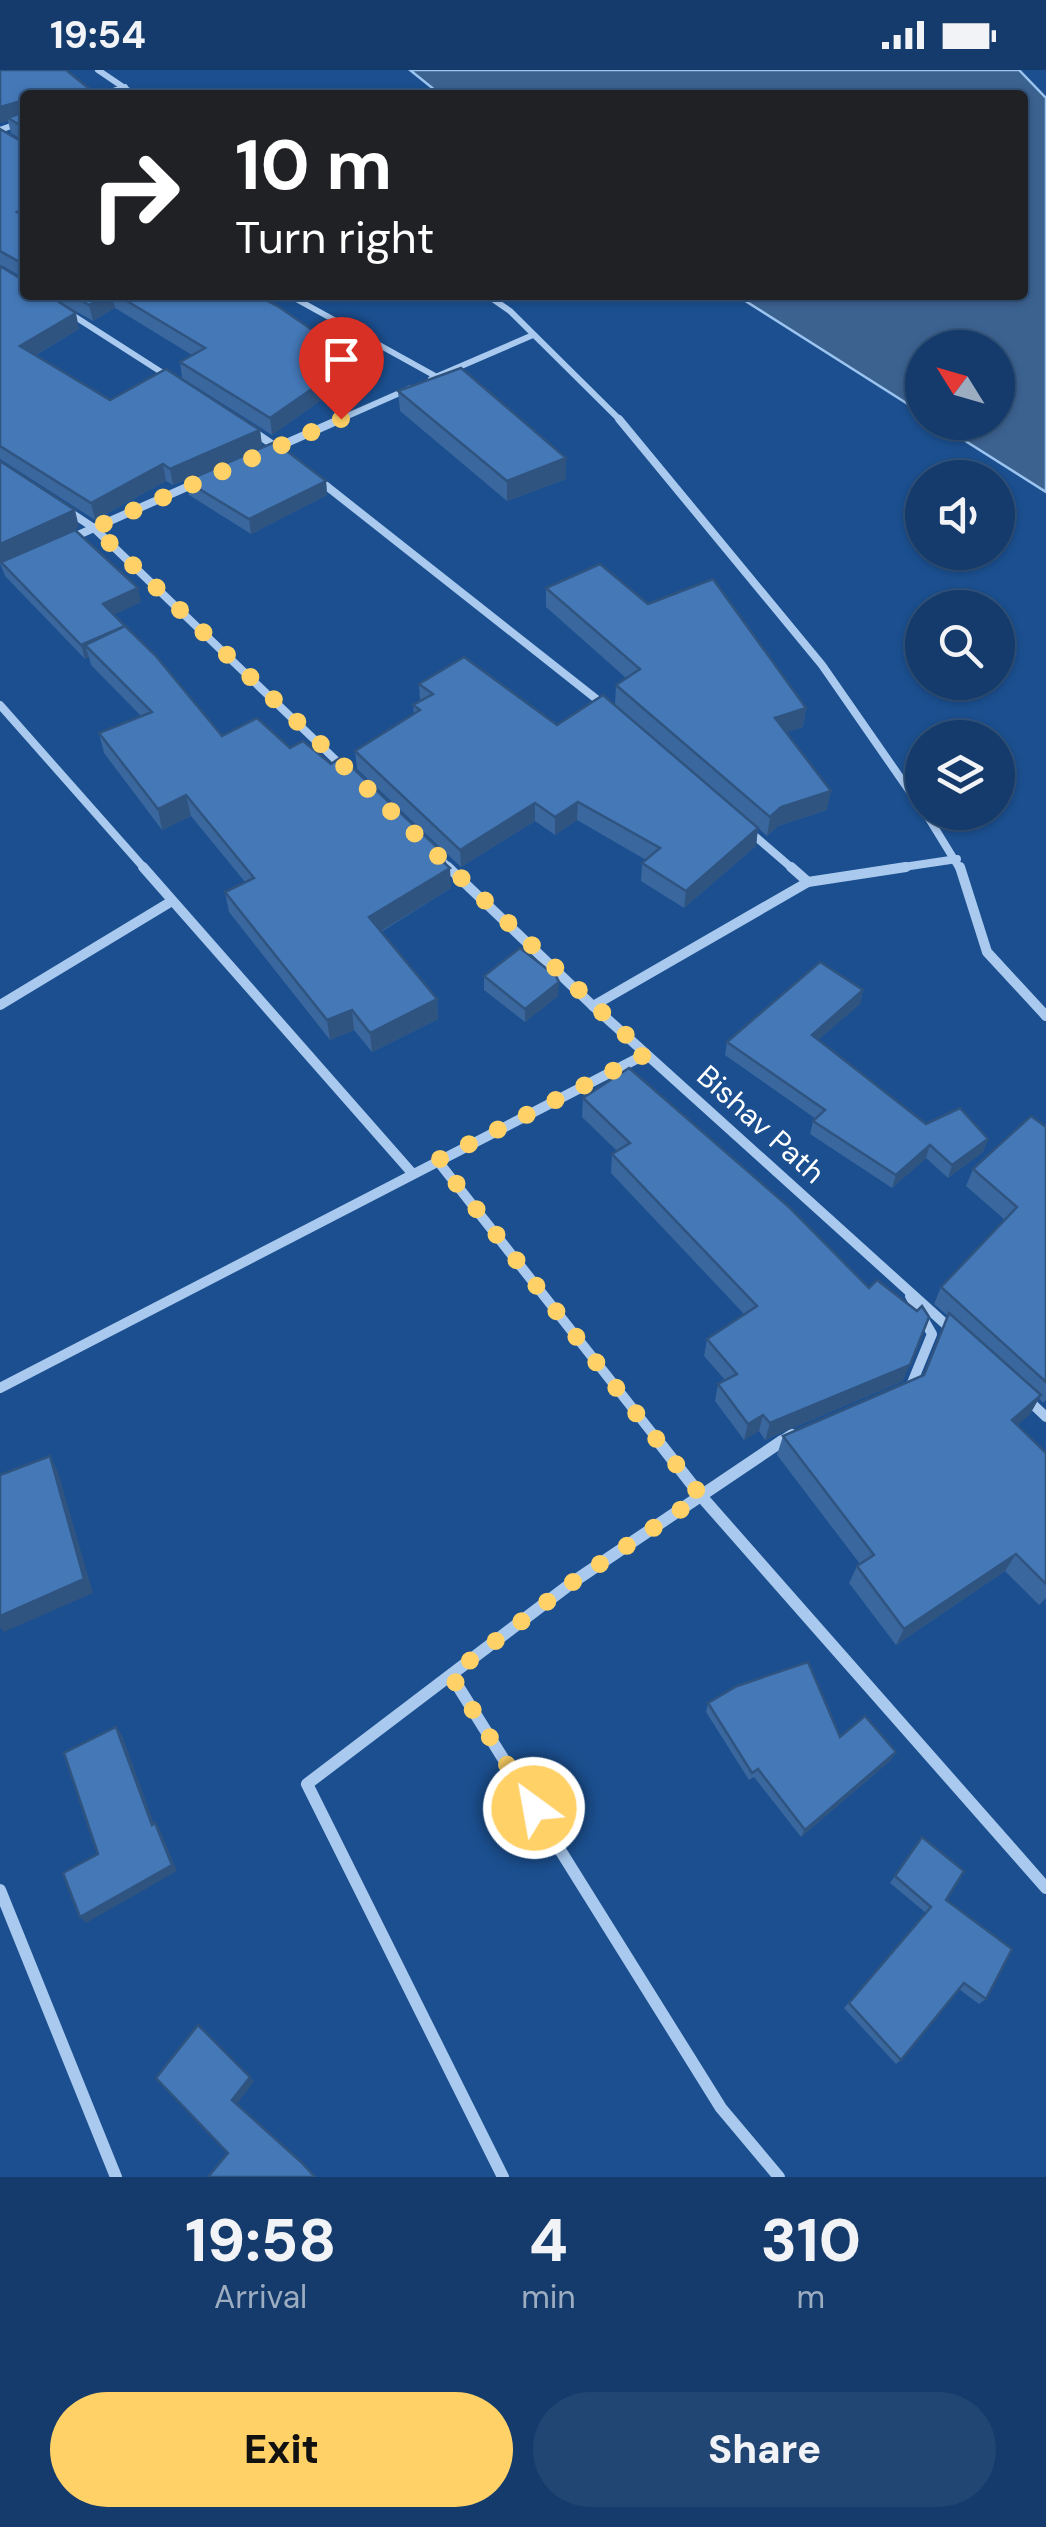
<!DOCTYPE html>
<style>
body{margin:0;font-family:"DM Sans",sans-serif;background:#214673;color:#f1f3f6;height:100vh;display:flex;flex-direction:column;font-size:38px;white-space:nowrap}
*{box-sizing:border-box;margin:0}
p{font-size:32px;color:#9dadc1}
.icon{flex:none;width:55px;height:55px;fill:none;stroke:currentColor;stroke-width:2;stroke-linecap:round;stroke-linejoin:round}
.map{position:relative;height:2107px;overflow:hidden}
.sheet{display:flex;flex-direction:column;background:#143b6b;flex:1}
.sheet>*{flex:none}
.hud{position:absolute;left:20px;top:20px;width:1008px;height:210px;border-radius:10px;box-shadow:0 2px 8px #0004,0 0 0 2px #33557e;background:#202124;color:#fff;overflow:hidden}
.needle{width:65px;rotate:307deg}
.tools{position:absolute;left:905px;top:260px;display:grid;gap:20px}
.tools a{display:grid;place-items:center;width:110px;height:110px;border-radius:50%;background:#143b6b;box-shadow:0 2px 8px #0004,0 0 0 2px #33557e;font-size:50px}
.pin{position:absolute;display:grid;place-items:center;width:85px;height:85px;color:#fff;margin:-102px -42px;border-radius:50% 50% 50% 0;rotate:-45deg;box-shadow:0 0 10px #0007}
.pin .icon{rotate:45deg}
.me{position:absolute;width:110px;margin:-55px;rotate:328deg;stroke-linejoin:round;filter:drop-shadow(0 0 8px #0008)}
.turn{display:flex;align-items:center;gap:35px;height:210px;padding:0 50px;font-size:45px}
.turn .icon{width:130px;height:130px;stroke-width:2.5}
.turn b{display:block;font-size:70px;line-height:85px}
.eta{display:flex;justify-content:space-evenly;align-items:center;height:170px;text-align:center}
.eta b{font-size:60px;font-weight:800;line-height:70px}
.cta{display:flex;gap:20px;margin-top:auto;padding:20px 50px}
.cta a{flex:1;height:115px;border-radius:60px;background:#ffd166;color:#111;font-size:40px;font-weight:800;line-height:115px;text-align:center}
.cta a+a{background:#214673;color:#f1f3f6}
.status{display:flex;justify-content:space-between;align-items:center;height:70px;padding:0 50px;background:#143b6b;direction:ltr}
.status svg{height:28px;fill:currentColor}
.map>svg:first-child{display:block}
.water{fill:#3c6290;stroke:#9cc4f0;stroke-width:2.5}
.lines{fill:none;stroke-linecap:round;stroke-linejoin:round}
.street-far3{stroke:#a9c9ee;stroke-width:6}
.street-far2{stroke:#a9c9ee;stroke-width:8}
.street-far1{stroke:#a9c9ee;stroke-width:10}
.street{stroke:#a9c9ee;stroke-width:12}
.wall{fill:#3a679d;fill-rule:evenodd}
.shaded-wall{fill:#305480}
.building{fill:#4478b7;stroke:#305480;stroke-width:2.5}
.route{stroke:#ffd166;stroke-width:18;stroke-dasharray:0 32.4}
.labels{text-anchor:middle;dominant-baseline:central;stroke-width:10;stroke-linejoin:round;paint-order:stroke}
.street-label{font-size:30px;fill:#fff;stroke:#1b4f8f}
</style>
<div class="status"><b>19:54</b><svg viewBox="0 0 49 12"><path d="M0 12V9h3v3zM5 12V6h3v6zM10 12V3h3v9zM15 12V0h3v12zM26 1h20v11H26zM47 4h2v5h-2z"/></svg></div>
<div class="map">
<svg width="1046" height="2107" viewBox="0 0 1046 2107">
<rect width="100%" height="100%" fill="#1b4f8f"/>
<!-- water -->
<path class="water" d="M410 0H1019L1046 28V422L937 353 998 352V278H922V343L736 225H1022V25H441Z"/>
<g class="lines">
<!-- street-far3 -->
<g class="street-far3">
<path d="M98 0 135 25"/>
<path d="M101 25 125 17"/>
<path d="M0 60 25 51"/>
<path d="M289 225 437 307"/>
<path d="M487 225 510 241 621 351"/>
<path d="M66 241 169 307"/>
<path d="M431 309 533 265"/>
<path d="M336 351 411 318"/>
</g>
<!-- street-far2 -->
<g class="street-far2">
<path d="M619 349 822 595 922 739"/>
<path d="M251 360 282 381"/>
<path d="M275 378 341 349"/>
<path d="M315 407 604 635"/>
<path d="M68 441 94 458 344 698"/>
<path d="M69 469 196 413"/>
<path d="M0 635 145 799"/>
<path d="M925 742 960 799"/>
<path d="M749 761 793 799"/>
<path d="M443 792 451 799"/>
<path d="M890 799 957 789"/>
</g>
<!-- street-far1 -->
<g class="street-far1">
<path d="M143 797 412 1103"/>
<path d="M448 797 593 936 953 1261"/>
<path d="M791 797 808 812"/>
<path d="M960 797 987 882 1046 946"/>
<path d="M0 935 172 831"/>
<path d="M593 936 808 812 906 797"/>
<path d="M437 1090 660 1373"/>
<path d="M910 1226 932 1264 910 1318"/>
<path d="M0 1318 646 984"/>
<path d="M1025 1327 1046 1347"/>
<path d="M778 1373 792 1364"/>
</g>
<!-- street -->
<g class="street">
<path d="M658 1371 701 1426 1046 1818"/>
<path d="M451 1605 721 2038 779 2107"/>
<path d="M0 1820 116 2107"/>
<path d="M503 2107 307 1714 573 1512 782 1371"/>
</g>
</g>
<!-- wall -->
<g class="wall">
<path d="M25 25V225H256L362 309 331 323 272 365 182 308 180 292 192 285 115 238 93 251 49 226 79 259 36 285 110 330 260 360 262 376 173 415 166 411 95 450 0 389V59L19 70 21 69 11 63 8 51 0 53ZM3 196 20 206 18 207 1 197Z"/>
<path d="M398 321 566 388V409L507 431 400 341Z"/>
<path d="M186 411H326L327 425 251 464 189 425Z"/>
<path d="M79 457 26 481 141 532 114 544 222 666 290 678 445 787 451 818 381 862 437 929 438 949 372 982 354 960 330 970 229 842 225 822 245 812 191 746 162 760 104 683 99 663 141 646 91 595 89 587 85 589 5 506 0 493Z"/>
<path d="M546 518 648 534 806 638 803 657 786 662 827 740 778 756 767 766 758 758 756 776 684 838 641 811 642 793 646 790 577 750 555 765 535 751 461 797 357 699 355 681 414 644 413 635 420 631 419 614 557 655 615 634 616 615 626 608 546 537Z"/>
<path d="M484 906 558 926 525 952 484 920Z"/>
<path d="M863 920 860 934 818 970 926 1054 988 1069 983 1082 948 1108 926 1088 892 1118 810 1064 813 1051 816 1049 725 985 727 972Z"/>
<path d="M583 1028 903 1311 765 1370 759 1361 744 1370 715 1331 718 1314 725 1310 704 1286 707 1269 744 1244 611 1103 612 1084 617 1081 582 1047Z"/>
<path d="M1046 1057V1330L1043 1333 1039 1328 1030 1344 1017 1355 1046 1383V1528L1039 1535 1005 1501 896 1575 849 1513 857 1496 860 1494 777 1385 783 1366 924 1305 948 1246 934 1234 941 1217 1005 1150 966 1116 973 1099Z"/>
<path d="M708 1633 840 1667 891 1690 801 1767 754 1707 749 1710 706 1642Z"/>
<path d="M922 1767 946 1830 986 1929 979 1934 959 1919 901 1990 896 1994 844 1938 926 1843 890 1813Z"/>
</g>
<!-- shaded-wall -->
<g class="shaded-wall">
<path d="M25 30V46L8 48V51L0 53V37Z"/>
<path d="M106 225H112L115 238 93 251 89 235Z"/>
<path d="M76 243 79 259 24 292 20 276Z"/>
<path d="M360 293 362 309 331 323 272 365 270 348 329 307Z"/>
<path d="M260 360 262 376 173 415 170 399Z"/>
<path d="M566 388V409L507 431V411Z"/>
<path d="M163 394 166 411 95 450 91 433Z"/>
<path d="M326 411 327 425 251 464 249 449Z"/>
<path d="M75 440 79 457 0 493V474Z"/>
<path d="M138 518 141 532 107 548 103 534Z"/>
<path d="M125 556 85 575 89 587 85 589 81 575Z"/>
<path d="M806 638 803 657 772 667 775 648Z"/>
<path d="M831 721 827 740 778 756 767 766 770 747 781 737Z"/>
<path d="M186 725 191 746 162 760 158 739Z"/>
<path d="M578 732 577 750 555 765V747Z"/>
<path d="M535 733V751L461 797 460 780Z"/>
<path d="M758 758 756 776 684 838 686 821Z"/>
<path d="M445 787V801L450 798 451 818 371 867 369 847Z"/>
<path d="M559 912 558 926 525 952V939Z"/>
<path d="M863 920 860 934 809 978 812 965Z"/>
<path d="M437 929 438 949 372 982 370 963Z"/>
<path d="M352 940 354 960 330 970 327 950Z"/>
<path d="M988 1069 983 1082 948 1108 952 1095Z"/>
<path d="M930 1075 926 1088 892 1118 896 1105Z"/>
<path d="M929 1247 903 1311 765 1370 770 1353Z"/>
<path d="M1041 1325 1030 1344 1002 1369 1012 1350Z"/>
<path d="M763 1345 759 1361 744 1370 748 1354Z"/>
<path d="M50 1386 58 1402 93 1523 4 1562 0 1557V1546Z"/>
<path d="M1016 1484 1005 1501 896 1575 904 1559Z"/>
<path d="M116 1657 122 1665 157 1762 152 1755Z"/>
<path d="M896 1682 891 1690 801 1767 805 1760Z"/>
<path d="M155 1753 160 1760 177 1801 86 1853 80 1847Z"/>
<path d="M198 1955 254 2011 237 2034 232 2030Z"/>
</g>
<!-- building -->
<g class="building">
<path d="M0 0H66L97 25H25V30L0 37Z"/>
<path d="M25 41V58L8 48Z"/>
<path d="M0 59 19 70 25 68V138L17 142 25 146V195L0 181Z"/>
<path d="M0 196 18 207 25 205V225H48L76 243 20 276 110 330 166 299 260 360 170 399 163 394 91 433 0 376Z"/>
<path d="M72 225H106L89 235Z"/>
<path d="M117 225H256L279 237 360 293 329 307 270 348 180 292 205 278Z"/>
<path d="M461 298 566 388 507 411 398 321Z"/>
<path d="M275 372 326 411 249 449 186 411Z"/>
<path d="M0 391 75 440 0 474Z"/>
<path d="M75 460 138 518 103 534 125 556 81 575 1 492Z"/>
<path d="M600 494 648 534 713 509 806 638 775 648 831 721 781 737 770 747 616 615 640 599 546 518Z"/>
<path d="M125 556 155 585 222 666 257 648 290 678 303 671 331 694 341 687 439 779 445 787 440 789 450 798 369 847 437 929 370 963 352 940 327 950 225 822 254 808 186 725 158 739 99 663 152 642 85 575Z"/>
<path d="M464 587 557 655 603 625 758 758 686 821 642 793 660 778 578 732 555 747 535 733 460 780 355 681 420 640 413 635 433 624 419 614Z"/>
<path d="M520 878 556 906 559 912 525 939 484 906Z"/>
<path d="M820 892 863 920 812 965 926 1054 960 1038 988 1069 952 1095 930 1075 896 1105 813 1051 825 1040 727 972Z"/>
<path d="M629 998 790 1138 869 1218 877 1210 917 1241 922 1236 929 1247 910 1295 770 1353 763 1345 748 1354 718 1314 737 1304 707 1269 757 1236 612 1084 630 1073 583 1028Z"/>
<path d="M1031 1046 1046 1057V1312L941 1217 1017 1137 973 1099Z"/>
<path d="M949 1243 1041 1325 1012 1350 1046 1383V1514L1016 1484 904 1559 857 1496 874 1485 783 1366 924 1305Z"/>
<path d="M50 1386 84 1509 0 1546V1405Z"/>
<path d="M808 1592 840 1667 865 1646 896 1682 805 1760 758 1699 752 1703 708 1633 737 1616Z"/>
<path d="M116 1657 152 1755 155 1753 172 1795 80 1847 63 1803 98 1784 64 1683Z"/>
<path d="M922 1767 964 1801 946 1830 1012 1879 986 1929 964 1913 901 1990 849 1933 931 1837 895 1806Z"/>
<path d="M198 1955 250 2007 232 2030 301 2092 315 2107H208L228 2083 156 2008Z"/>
</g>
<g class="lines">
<!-- route -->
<path class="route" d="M341 349 94 458 646 984 438 1090 701 1426 573 1512 451 1605 534 1738"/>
</g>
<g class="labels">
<!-- street labels -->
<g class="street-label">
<text transform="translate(761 1054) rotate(42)">Bishav Path</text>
</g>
</g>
</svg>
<div class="tools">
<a><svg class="needle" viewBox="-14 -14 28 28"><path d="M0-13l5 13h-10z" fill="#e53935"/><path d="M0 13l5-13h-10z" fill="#9dadc1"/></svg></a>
<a><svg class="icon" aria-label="sound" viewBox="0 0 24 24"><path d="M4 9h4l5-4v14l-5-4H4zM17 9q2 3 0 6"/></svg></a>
<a><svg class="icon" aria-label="search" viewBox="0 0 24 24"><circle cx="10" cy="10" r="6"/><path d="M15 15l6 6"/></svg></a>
<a><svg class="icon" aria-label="layers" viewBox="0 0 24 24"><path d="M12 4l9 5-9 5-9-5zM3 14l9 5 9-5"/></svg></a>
</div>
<div class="pin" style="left:341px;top:349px;background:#d93025"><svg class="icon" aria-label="arrive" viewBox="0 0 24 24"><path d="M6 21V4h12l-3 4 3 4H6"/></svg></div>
<svg class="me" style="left:534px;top:1738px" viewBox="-20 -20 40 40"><circle r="17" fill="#ffd166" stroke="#fff" stroke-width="3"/><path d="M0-11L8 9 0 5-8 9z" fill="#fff"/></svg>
<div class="hud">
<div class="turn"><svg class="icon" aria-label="right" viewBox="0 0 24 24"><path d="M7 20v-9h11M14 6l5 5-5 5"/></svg><div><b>10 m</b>Turn right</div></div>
</div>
</div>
<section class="sheet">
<div class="eta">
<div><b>19:58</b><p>Arrival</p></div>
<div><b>4</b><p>min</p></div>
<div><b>310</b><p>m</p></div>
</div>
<div class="cta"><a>Exit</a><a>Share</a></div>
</section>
